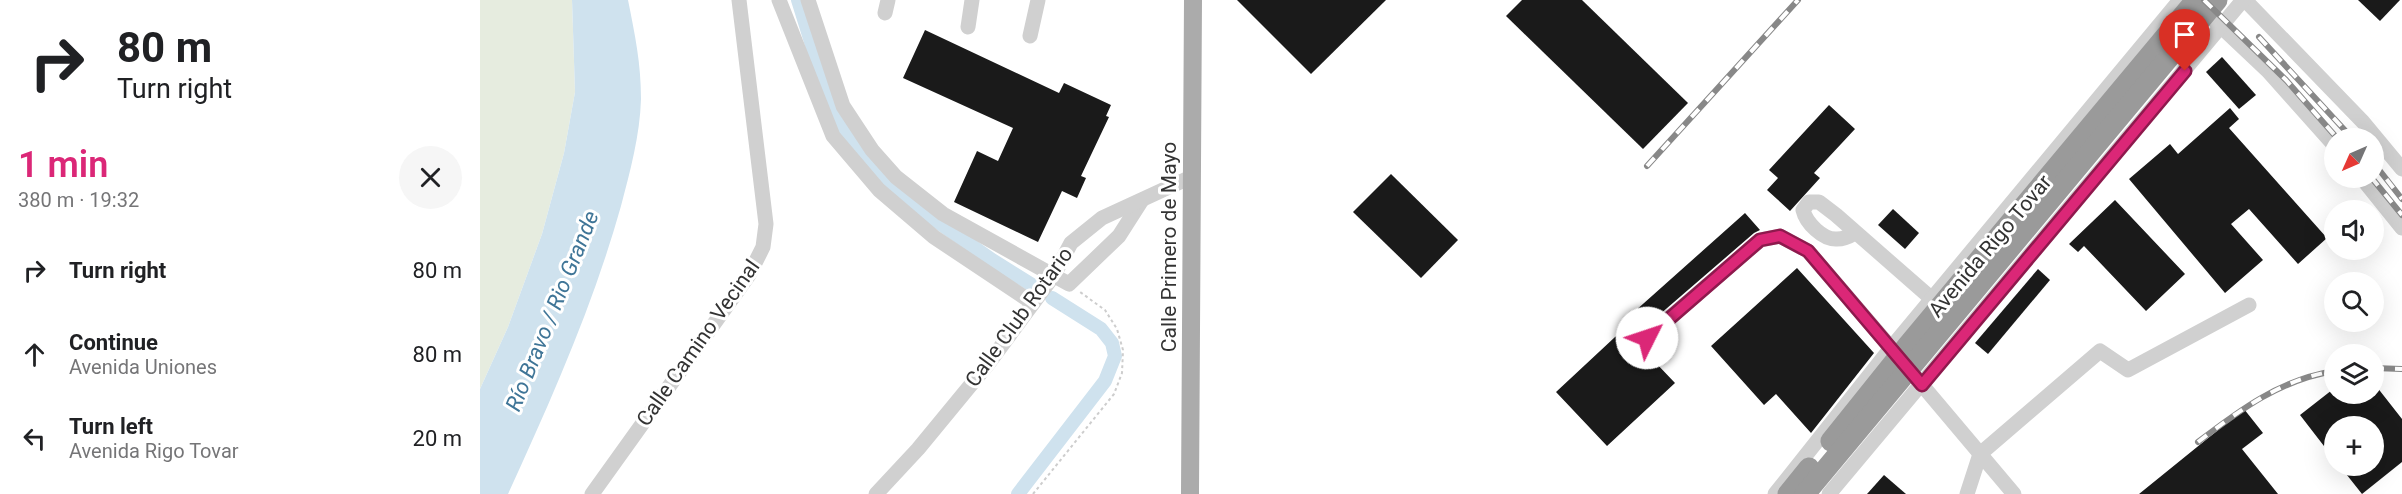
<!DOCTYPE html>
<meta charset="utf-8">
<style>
body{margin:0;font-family:Roboto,sans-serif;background:#f6f6f6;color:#202124;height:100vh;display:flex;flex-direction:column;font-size:22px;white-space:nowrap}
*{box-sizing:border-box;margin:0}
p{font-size:20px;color:#757577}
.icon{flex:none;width:33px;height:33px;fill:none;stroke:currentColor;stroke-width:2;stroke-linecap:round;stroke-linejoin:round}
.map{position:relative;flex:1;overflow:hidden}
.drawer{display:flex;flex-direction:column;background:#fff;width:480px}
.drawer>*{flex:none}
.guide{background:#fff;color:#202124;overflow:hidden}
.needle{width:39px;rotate:225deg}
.tools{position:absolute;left:1844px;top:128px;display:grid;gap:12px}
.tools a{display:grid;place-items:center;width:60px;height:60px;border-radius:50%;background:#fff;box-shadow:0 6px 24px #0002;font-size:30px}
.pin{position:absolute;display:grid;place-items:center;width:51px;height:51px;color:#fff;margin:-62px -26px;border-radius:50% 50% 50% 0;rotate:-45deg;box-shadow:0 0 6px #0007}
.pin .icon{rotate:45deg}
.me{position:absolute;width:66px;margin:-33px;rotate:49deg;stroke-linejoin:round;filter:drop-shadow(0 0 4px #0008)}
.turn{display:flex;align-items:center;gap:21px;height:126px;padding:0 18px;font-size:27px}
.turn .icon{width:78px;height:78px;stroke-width:2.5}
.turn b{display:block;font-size:42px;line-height:51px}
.round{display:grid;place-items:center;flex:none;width:63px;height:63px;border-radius:32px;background:#f6f6f6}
.head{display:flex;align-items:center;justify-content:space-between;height:102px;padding:0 18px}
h1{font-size:36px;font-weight:600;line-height:45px;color:#db2777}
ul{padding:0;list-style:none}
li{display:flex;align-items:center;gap:18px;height:84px;padding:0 18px}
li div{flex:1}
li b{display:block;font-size:22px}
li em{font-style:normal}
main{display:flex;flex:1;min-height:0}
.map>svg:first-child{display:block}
.green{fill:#e6ecdf}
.water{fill:#cfe2ee}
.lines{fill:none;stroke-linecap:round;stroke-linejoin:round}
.canal{stroke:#cfe2ee;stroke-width:14}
.building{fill:#1a1a1a}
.path{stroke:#cdcdcd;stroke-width:2;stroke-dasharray:3 3;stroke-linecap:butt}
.minor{stroke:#d0d0d0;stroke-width:15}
.major{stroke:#ababab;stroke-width:18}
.highway{stroke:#9a9a9a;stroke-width:21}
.rail-casing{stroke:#888;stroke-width:6}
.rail{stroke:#fff;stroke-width:4;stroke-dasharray:11;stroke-linecap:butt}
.route-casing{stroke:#8e194d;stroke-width:15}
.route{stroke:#db2777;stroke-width:10}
.labels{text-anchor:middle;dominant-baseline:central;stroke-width:6;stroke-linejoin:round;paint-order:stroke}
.street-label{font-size:21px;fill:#333;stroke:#fff}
.water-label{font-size:22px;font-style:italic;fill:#3f7597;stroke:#fff}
</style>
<main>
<section class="drawer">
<div class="guide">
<div class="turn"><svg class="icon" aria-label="right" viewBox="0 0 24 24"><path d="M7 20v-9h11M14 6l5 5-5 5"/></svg><div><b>80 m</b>Turn right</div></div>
</div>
<div class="head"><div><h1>1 min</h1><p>380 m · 19:32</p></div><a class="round"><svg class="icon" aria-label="close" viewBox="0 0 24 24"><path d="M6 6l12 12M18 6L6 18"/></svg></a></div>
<ul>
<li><svg class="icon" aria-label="right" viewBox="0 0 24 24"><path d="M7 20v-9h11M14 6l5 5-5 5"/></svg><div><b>Turn right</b></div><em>80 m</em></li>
<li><svg class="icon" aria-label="ahead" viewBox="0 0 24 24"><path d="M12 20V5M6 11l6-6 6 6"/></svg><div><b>Continue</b><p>Avenida Uniones</p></div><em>80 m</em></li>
<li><svg class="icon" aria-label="left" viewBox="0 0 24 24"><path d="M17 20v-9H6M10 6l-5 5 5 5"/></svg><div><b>Turn left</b><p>Avenida Rigo Tovar</p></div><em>20 m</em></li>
</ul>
</section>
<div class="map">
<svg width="1922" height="494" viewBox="0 0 1922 494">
<rect width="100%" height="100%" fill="#fff"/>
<!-- green -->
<path class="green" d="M0 0H92L95 92 84 153 62 234 28 327 0 389Z"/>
<!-- water -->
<path class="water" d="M92 0H148C155 35 161 63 161 99 160 135 150 172 141 206 113 306 71 400 28 494H0V389L28 327 62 234 84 153 95 92Z"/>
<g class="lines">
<!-- canal -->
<g class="canal">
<path d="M318 0 354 116 378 152 428 201 512 260 552 285"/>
<path d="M538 494 625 381 635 356 632 343 621 329 572 298"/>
</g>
</g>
<!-- building -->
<g class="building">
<path d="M757 0H906L831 74Z"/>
<path d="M1042 0H1102L1208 103 1163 149 1026 16Z"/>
<path d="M1878 0H1920L1900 21Z"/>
<path d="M445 30 579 93 584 83 631 105 626 116 629 117 601 176 606 178 597 198 582 191 558 242 474 202 497 151 518 161 533 128 423 78Z"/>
<path d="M1742 57 1776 95 1759 109 1726 72Z"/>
<path d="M1349 105 1375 129 1334 173 1340 178 1310 211 1287 190 1298 178 1289 170Z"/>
<path d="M1750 108 1759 119 1749 128 1847 238 1818 264 1769 209 1751 224 1783 260 1745 293 1649 179 1690 144 1698 154Z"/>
<path d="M911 174 978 240 941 278 873 212Z"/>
<path d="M1635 200 1705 274 1666 311 1604 246 1598 252 1589 244Z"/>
<path d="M1413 209 1439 233 1425 249 1398 225Z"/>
<path d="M1265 213 1280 230 1274 233 1157 334 1155 341 1195 383 1127 446 1076 392 1149 324 1145 320Z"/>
<path d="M1317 268 1394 353 1331 433 1296 394 1284 405 1231 346Z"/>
<path d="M1558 269 1570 280 1508 354 1495 343Z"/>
<path d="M1893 382 1922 419V462L1882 494 1859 465H1893V426H1854V459L1820 415 1852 390 1854 393H1893Z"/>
<path d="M1764 409 1783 433 1762 449 1798 494H1659Z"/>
<path d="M1404 475 1426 494H1387Z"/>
</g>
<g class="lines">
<!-- path -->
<path class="path" d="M553 494 634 394 642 373 643 350 637 329 625 310 600 292"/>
<!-- minor -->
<g class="minor">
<path d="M299 0 353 136 399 190 454 237 553 303"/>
<path d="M328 0 363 106 392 150 416 177 463 214 589 284 639 236 662 200"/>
<path d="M1765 0 1883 122 1922 169"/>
<path d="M405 13 408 0"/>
<path d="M1734 20 1788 71 1854 145"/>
<path d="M488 27 492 0"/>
<path d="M550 36 558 0"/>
<path d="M1881 177 1922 228"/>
<path d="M1375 233C1370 236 1364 239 1357 239 1343 240 1326 223 1323 210L1329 202H1339L1356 215 1452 299"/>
<path d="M1166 338 1280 240 1300 236 1328 251 1418 356"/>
<path d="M1437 379 1534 494"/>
<path d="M112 494 269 275 283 247 286 224 259 0"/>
<path d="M396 494 438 449 508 364 574 275 591 243 622 218 711 177"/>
<path d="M1295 494 1411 348 1700 0"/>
<path d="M1349 494 1763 0"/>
<path d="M1487 494 1500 454 1620 351 1648 370 1769 305"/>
</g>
<!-- major -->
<path class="major" d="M710 494 713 0"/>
<!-- highway -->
<g class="highway">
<path d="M1351 441 1428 345 1716 0"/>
<path d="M1308 494 1329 468"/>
<path d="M1325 494 1737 0"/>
</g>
<defs>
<g id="rail">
<path d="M1724 0 1806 80 1857 138"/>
<path d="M1779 37 1872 138"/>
<path d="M1893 162 1922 199"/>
<path d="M1167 166 1318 0"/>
<path d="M1891 177 1922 215"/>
<path d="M1893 368 1922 369"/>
<path d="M1718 442C1761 409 1800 380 1854 371"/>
</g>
</defs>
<!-- rail casing -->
<use href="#rail" class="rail-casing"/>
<!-- rail -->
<use href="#rail" class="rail"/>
</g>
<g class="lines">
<defs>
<path id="route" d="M1167 338 1280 240 1300 236 1328 251 1442 385 1705 71"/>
</defs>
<!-- route casing -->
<use href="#route" class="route-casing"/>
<!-- route -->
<use href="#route" class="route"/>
</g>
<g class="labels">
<!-- street labels -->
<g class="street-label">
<text transform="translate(1510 246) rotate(-50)">Avenida Rigo Tovar</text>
<text transform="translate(689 247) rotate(-90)">Calle Primero de Mayo</text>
<text transform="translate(539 317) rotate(-54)">Calle Club Rotario</text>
<text transform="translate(218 343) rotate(-55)">Calle Camino Vecinal</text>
</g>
<!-- water labels -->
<g class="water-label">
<text transform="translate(72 311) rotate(-68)">Río Bravo / Rio Grande</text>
</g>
</g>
</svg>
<div class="tools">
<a><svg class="needle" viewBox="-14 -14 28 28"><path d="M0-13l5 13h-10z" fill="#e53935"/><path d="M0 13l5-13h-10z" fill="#757577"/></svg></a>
<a><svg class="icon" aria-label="sound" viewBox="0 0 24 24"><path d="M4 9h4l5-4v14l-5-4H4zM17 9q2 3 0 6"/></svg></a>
<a><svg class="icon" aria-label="search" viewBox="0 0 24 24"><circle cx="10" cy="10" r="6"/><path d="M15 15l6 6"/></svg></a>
<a><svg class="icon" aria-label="layers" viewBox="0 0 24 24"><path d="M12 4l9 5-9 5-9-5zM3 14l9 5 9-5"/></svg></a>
<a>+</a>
</div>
<div class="pin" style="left:1705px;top:71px;background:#d93025"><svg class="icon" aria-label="arrive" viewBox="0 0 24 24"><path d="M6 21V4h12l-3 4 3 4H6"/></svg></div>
<svg class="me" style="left:1167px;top:338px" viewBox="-20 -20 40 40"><circle r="19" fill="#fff"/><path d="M0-13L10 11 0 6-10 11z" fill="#db2777"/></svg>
</div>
</main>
